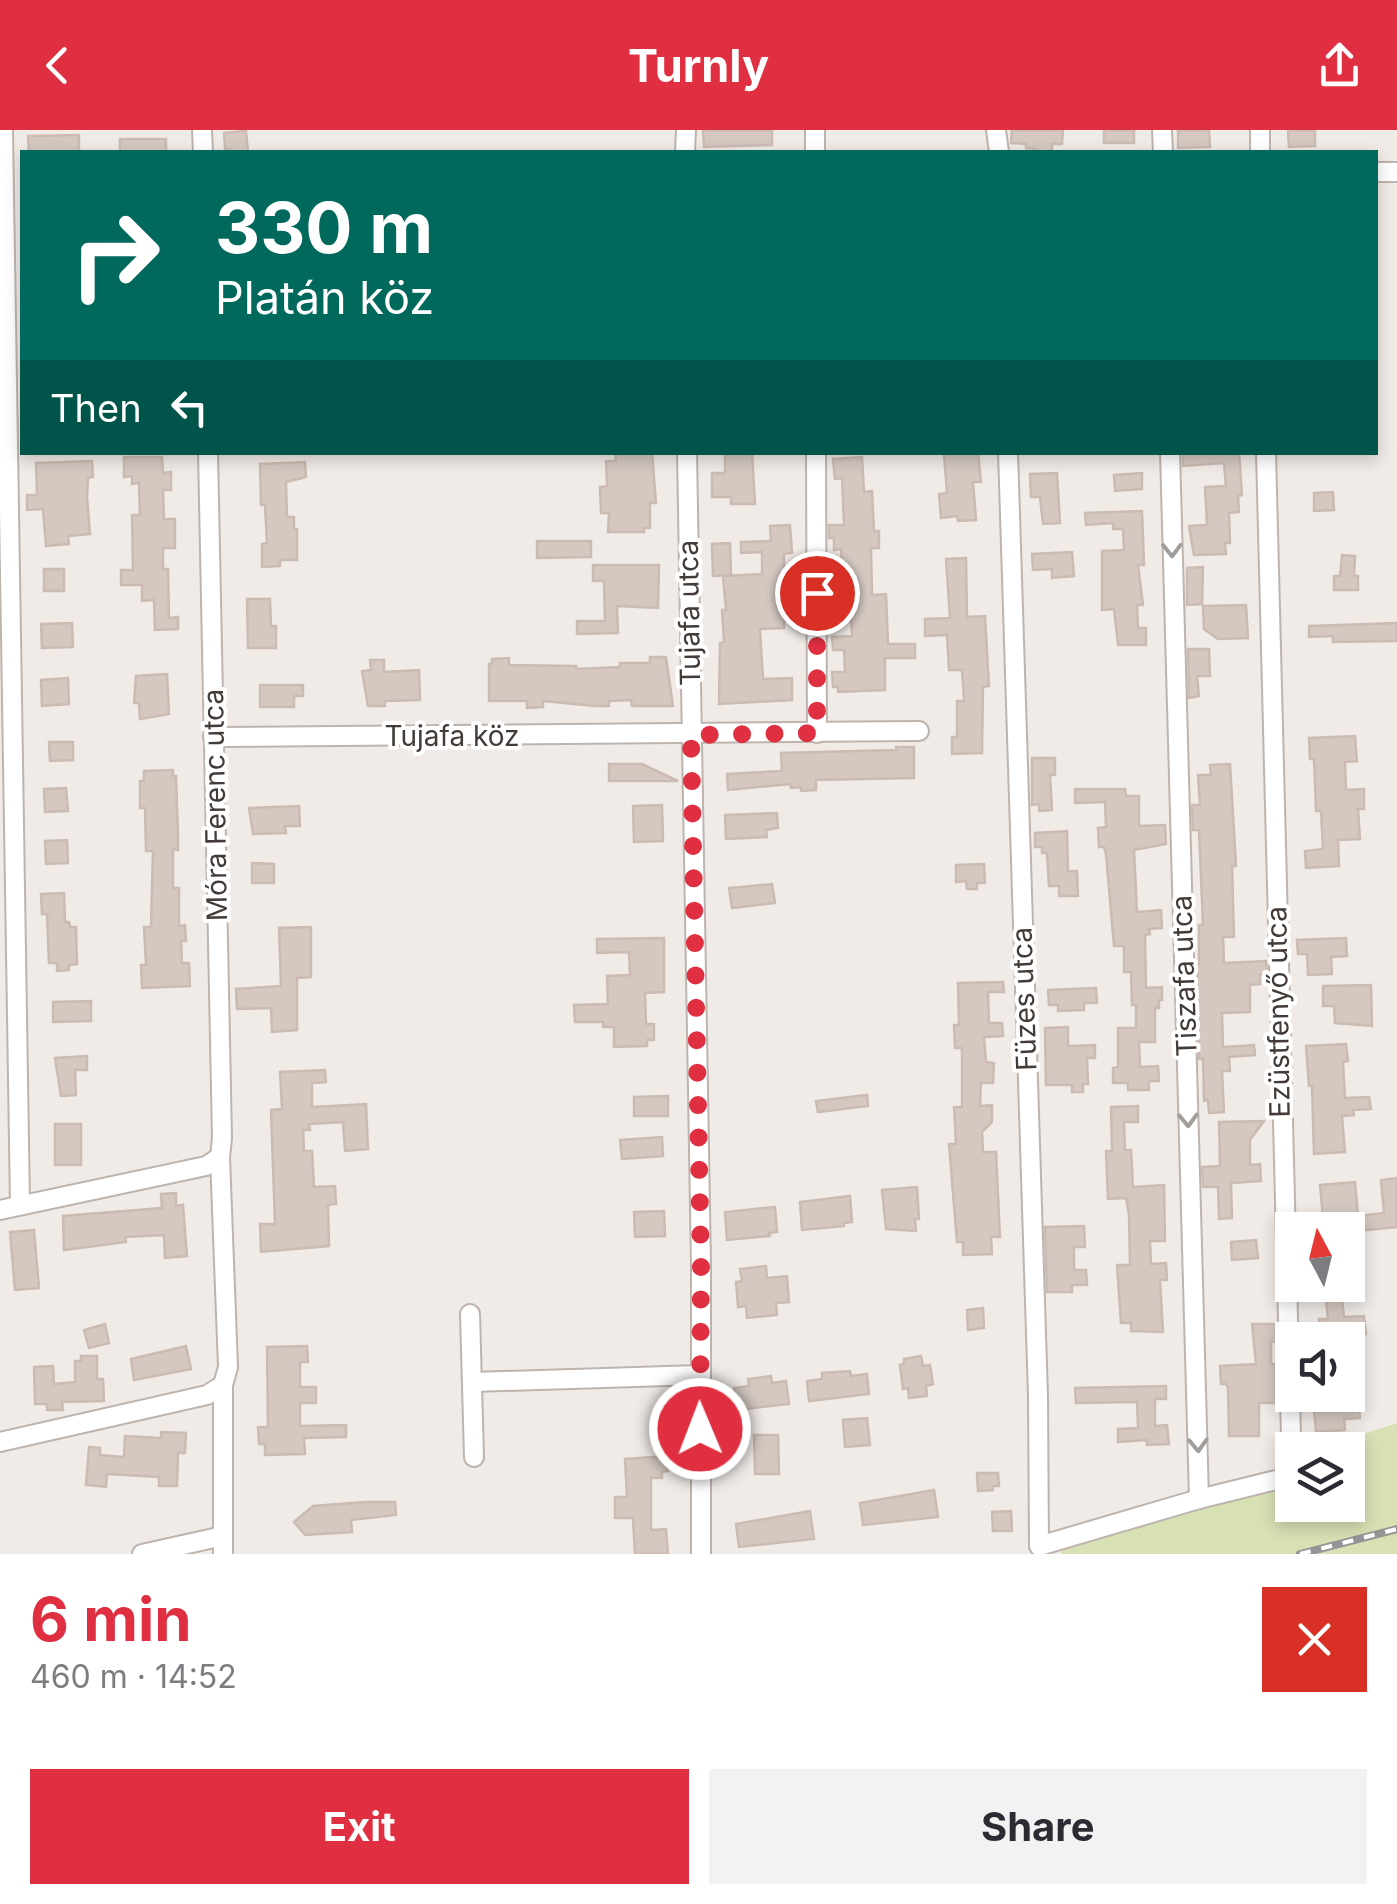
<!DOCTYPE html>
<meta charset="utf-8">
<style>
body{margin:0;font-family:Inter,sans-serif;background:#f2f2f3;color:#2b2b33;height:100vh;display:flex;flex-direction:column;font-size:38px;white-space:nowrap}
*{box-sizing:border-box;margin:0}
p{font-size:32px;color:#7c7c81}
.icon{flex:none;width:55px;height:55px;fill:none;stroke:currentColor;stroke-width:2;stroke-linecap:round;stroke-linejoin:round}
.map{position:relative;height:1424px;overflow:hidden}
.details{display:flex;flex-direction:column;background:#fff;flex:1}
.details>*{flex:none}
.guide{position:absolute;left:20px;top:20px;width:1358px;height:305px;border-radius:0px;box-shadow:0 5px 15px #0003;background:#00695c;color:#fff;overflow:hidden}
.needle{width:65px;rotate:353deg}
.fabs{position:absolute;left:1275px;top:1082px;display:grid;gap:20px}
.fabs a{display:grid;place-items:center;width:90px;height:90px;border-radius:0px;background:#fff;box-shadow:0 5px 15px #0003;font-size:50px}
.pin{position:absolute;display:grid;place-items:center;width:85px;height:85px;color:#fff;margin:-42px;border:5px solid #fff;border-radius:50%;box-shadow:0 2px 10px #0007}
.me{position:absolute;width:110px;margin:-55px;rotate:359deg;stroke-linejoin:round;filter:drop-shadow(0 0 8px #0008)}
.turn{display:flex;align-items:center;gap:35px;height:210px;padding:0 30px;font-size:45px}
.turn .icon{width:130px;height:130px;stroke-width:2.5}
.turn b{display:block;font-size:70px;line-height:85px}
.then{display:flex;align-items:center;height:95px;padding:0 30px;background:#0003;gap:20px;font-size:38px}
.round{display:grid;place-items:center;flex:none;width:105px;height:105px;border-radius:0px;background:#f2f2f3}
.head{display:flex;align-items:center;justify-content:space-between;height:170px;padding:0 30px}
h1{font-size:60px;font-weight:700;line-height:75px;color:#e02f40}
.primary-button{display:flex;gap:20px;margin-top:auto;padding:20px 30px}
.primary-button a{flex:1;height:115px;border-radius:0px;background:#e02f40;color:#fff;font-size:40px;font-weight:700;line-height:115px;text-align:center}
.primary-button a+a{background:#f2f2f3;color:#2b2b33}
header{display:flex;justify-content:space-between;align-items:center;height:130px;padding:0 30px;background:#e02f40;color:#fff;font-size:45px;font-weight:700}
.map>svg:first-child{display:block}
.green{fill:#d8e1b4}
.building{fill:#d4c8c1;stroke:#cbbbb2;stroke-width:2.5}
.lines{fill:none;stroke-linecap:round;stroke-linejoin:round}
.minor-casing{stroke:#beb4ae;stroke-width:22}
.minor{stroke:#fff;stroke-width:18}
.rail-casing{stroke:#959595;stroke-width:8}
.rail{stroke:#fff;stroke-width:4;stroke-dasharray:11;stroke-linecap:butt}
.oneway{stroke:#a19d9b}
.route{stroke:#e02f40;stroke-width:18;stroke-dasharray:0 32.4}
.labels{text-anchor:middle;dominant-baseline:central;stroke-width:8;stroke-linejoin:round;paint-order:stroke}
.street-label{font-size:28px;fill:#433b37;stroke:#fff}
</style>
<header><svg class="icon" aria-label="back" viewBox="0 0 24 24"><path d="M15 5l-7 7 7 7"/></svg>Turnly<svg class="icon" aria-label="share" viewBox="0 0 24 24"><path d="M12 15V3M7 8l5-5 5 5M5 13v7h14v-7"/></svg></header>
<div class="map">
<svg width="1397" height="1424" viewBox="0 0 1397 1424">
<rect width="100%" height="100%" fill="#f1ebe7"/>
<!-- green -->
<path class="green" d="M1397 1293V1424H1061L1060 1404 1292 1351V1375H1348V1320L1318 1319Z"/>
<!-- building -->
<g class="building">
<path d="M703 0H772V15L704 17Z"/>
<path d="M1012 0H1063L1062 14H1052V22H1036V19L1026 18V14L1011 13Z"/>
<rect x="1104" y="0" width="30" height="13"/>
<path d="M1178 0H1209L1210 17 1178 18Z"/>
<path d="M1288 0H1315V16L1289 17Z"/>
<path d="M246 1 248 22H230V19H225L224 3Z"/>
<path d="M79 5V22H29L28 6Z"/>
<rect x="120" y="9" width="46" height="13"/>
<path d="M615 322H652L656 373H650V398H644V402H608L609 383H601L600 357 607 356 606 331H616Z"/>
<path d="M725 322H752L755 374H731V367H712V343H725Z"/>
<path d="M953 322H978L981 352H973L976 390 958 391 957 386 941 388 939 364 947 363 944 324Z"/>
<path d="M1183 322H1239L1242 365 1238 366 1239 382 1229 383 1230 413H1225L1226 424 1194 425 1189 396 1207 395 1205 357 1226 356 1224 333 1183 336Z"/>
<path d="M124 327H162L163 343 171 342V360H163L164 389H175V418H163V439H168L169 488 178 487V499L155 500 154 470 142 471V455H121V440H133L132 385H140L139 353 132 354V346L124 347Z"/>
<path d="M862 327 864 362 872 361 874 401H879V418H871L872 465 886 464 888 514H915V528H885V560L838 562V557H833L832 542H845L844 520H833L832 507 852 506 850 472 829 473V461H843L841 419 834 420V408H829V395H844L842 348 835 349 833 329Z"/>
<path d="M92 331 93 347 88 348 87 367 90 404 68 406 69 414 46 416 43 379 27 380V365H37L36 333Z"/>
<path d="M305 332 306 347 286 352 287 387H294V399H297V430H280V436L262 437V414L267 413 265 375H261L260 334Z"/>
<path d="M1057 343 1060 393 1043 394 1040 367H1031L1030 344Z"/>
<path d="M1142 343V359L1115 361 1114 345Z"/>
<path d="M1333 362 1334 380 1314 381V363Z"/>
<path d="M1142 381 1144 435H1138L1143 475H1137L1138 498H1146V515H1118L1114 479 1102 480V421L1124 420 1123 399H1113V393L1086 395 1085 383Z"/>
<path d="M790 395 792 423 784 424V498L760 499 763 549 792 548V570L719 574 720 513 724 512 722 480H726L723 446 762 444V422L741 423V412L771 411 770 396Z"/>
<path d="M537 411H591V427L537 428Z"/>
<path d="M730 413 731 445 713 446 712 414Z"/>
<path d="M1072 422 1074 446 1052 448V439L1033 440 1032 424Z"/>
<path d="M1342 425 1355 426 1354 446H1358V460H1334V446H1340Z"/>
<path d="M966 428 967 487 985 486 989 556 983 557 982 623 952 624V607H957V571H964L962 540H949L947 505 925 506V489L950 488 946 429Z"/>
<path d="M593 435H659L658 478 617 476 618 503 577 504V491H605L604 451H593Z"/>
<path d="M1203 437 1202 474 1187 475V438Z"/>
<rect x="44" y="439" width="20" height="22"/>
<path d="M247 469H270L271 496H276V518H248Z"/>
<path d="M1246 475 1248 508 1218 509 1204 499 1203 476Z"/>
<path d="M72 493 73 517 42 518 41 494Z"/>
<path d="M1397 493V511L1333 512V506L1309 507V496Z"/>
<path d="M1188 519H1209L1210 546H1197L1199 566 1189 568Z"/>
<path d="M650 527H666L673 576H632L631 570 609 571V576H595L543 571V577L527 578V571H489V534H492V529L509 528V535L576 536V539L620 537V533H650Z"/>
<path d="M370 530H384V542L419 540 420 570 385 571V576H368L362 541 371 540Z"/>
<path d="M167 544 169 584 140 589 139 573H134L136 546Z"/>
<path d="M68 548 69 574 42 576 41 550Z"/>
<path d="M260 555H303V566H294V577H260Z"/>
<path d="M1355 606 1357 631 1345 632 1346 660 1364 659V679H1358L1360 709 1338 710 1339 736 1306 738 1305 721 1323 719 1321 681H1316L1314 629H1310L1309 608Z"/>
<path d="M49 612H73V630L50 631Z"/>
<path d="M896 617H914V648L816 650V660L801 661V657L791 658 790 654 728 660 727 644 782 641 781 623 896 620Z"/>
<path d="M1032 628H1055V645H1050L1052 680 1039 681V674L1032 675Z"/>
<path d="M609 634H642L678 651H609Z"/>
<path d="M1230 634 1236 736H1232L1234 807H1223L1224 833 1266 831 1267 844H1260V854L1250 855V882L1222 883 1223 917 1254 915 1255 925 1229 927 1230 941H1222L1224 982 1209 983 1208 970 1204 971 1203 929H1199L1197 834H1199V795H1203L1199 700H1193L1192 675H1200L1198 645H1211L1210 635Z"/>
<path d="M173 640V646H176L178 704V720L173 719V758H179V796L185 795 186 811H181L182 833H189L190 856 142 858 141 835H146L144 797H151L153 721H146L145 678H140V651H144V641Z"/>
<path d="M66 658 68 681 45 682 44 659Z"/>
<path d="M1075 659H1125L1126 666H1139V696L1165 695 1166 714 1134 720 1137 782 1161 780 1162 798 1149 799 1150 804 1145 805 1146 858 1162 857V870H1159V878H1155V912H1139L1140 937 1158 936 1159 951H1149V960H1128V953H1113V938L1118 937V898H1136V875H1132L1131 842H1124V816H1114L1106 724 1104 717H1099L1098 698 1106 697 1105 672 1075 673Z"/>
<path d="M662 675 663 711 634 712 633 676Z"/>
<path d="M299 676 300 696H285L286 703 253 704 249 678Z"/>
<path d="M777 683 778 698 766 700 767 707 726 709 725 685Z"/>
<path d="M1067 701 1068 741H1077L1078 766H1059V756H1049L1047 723H1042V717H1035V703Z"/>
<path d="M67 710 68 733 46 734 45 711Z"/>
<path d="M252 733 274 734V753H252Z"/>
<path d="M984 734 985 753H977V759H967L966 751 956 752V735Z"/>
<path d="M772 754 775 773 732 778 729 758Z"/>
<path d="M64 763 65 792H69L70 797H76L77 834 69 835V840L57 841V833H49L47 784H42L41 764Z"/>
<path d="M311 797V847L297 848V900L272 902 271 878 237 879 236 859 281 856 279 798Z"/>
<path d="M664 808V862L645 863 646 894H654V910H647V916L614 917V897H603V892H575L574 875 608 874 607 846 630 845 629 822 597 823V809Z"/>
<path d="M1346 808 1347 826 1331 827 1332 844 1308 845 1307 824H1298L1297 810Z"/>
<path d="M1003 852 1004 862H988L989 893H1002L1003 906 984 907 986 932 994 933 993 953H981L980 976 992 975V992L982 1002 983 1022H996L1000 1107H991L992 1124 963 1125V1112H957L949 1014H956L954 977H962V918H955L954 895H959L958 853Z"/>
<path d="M1371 855 1372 896 1335 893 1334 876H1323V856Z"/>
<path d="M1096 858 1097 873H1084V880L1058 881V875H1049L1048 860Z"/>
<path d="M91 871V891L53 892V872Z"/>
<path d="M1068 897V916L1095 915V928H1087L1088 954H1083V962H1072V955H1046L1045 898Z"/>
<path d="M1346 914 1348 931 1343 932 1345 968 1369 967 1371 979 1353 980 1354 985 1342 986 1345 1022 1314 1024 1312 956H1309L1306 916Z"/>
<path d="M87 926V940H75L76 965 61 966 55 928Z"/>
<path d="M325 940 326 952 312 953V977L366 974 368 1019 345 1021 343 992 309 994 310 1000H303L304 1021H312L314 1057 335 1056 336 1074 328 1075 329 1116 261 1122 260 1094H275L271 980 282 979 280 942Z"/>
<path d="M867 965 868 976 818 982 816 971Z"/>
<path d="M668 966V986H634V967Z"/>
<path d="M1138 976V992H1124L1125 1020H1131L1133 1057 1164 1055 1165 1111H1150L1151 1134 1166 1133 1167 1150H1160L1163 1202 1131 1201V1193H1121L1117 1135H1130L1129 1084 1126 1068 1108 1069 1106 1021H1112L1111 977Z"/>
<path d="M1264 991 1250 1010V1035L1260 1034 1261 1051 1231 1053 1232 1088 1219 1089 1218 1057H1203L1202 1037 1220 1036 1219 992Z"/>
<rect x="55" y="994" width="26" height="41"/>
<path d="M662 1007 663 1026 622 1029 620 1010Z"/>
<path d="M1397 1048V1097L1348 1102 1318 1100 1317 1089 1323 1088 1320 1055 1355 1052 1358 1086 1384 1083 1381 1050Z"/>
<path d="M917 1057 919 1089H915L916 1101 886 1099 882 1060Z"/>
<path d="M176 1063V1076L183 1075 187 1126 165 1128 164 1105 125 1107 126 1112 64 1120 63 1086 162 1078 161 1064Z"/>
<path d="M850 1066 852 1092 844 1093V1096L802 1100 800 1072Z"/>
<path d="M775 1077 777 1102 769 1103 770 1106 727 1110 725 1082Z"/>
<path d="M664 1081 665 1106 635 1107 634 1082Z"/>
<path d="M1084 1096 1085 1117H1074V1140H1086L1087 1155H1072V1162H1047L1045 1097Z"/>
<path d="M34 1100 39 1158 15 1160 10 1102Z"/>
<path d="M1256 1110 1258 1128 1232 1130 1231 1112Z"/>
<path d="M766 1136 767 1148 787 1146 789 1172 776 1173 777 1185 747 1188 746 1176 738 1177 736 1152 742 1151 740 1139Z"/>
<path d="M1341 1160 1344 1187 1364 1186 1366 1204 1352 1205V1210H1321L1319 1189H1328L1325 1161Z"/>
<path d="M983 1178 984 1198 968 1200 967 1180Z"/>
<path d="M105 1194 109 1213 89 1218 84 1200Z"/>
<path d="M1252 1194H1275L1276 1211 1271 1212V1234H1275L1276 1273H1259V1306H1229L1228 1258 1226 1254H1221L1220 1236 1256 1234Z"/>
<path d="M186 1216 191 1239 134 1250 131 1229Z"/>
<path d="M307 1216 308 1232H300V1257H316V1273H300V1296L346 1295V1307L304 1308 305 1324 265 1325V1314H259L258 1297H268L267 1217Z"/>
<path d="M81 1226H97V1249H103L104 1271 62 1272 63 1280H47V1274H35L34 1237 53 1236 54 1254 75 1252V1231H81Z"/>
<path d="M921 1226 923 1236 930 1235 933 1254 926 1256 927 1266 909 1268 908 1258 903 1259 900 1235 904 1234V1229Z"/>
<path d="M850 1241 851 1246 867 1244 869 1264 809 1271 807 1251 822 1249V1243Z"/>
<path d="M771 1246 772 1253 786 1251 789 1274 736 1280 734 1258 749 1256 748 1249Z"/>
<path d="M1166 1256V1269H1155V1296L1167 1295 1169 1314 1147 1315V1310L1118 1312V1299L1138 1298 1137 1272 1076 1273 1075 1258Z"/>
<path d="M1359 1276 1360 1288 1344 1289 1345 1300 1316 1302 1314 1280Z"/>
<path d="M867 1288 870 1315 845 1317 843 1290Z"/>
<path d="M161 1302 186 1303 185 1323H178L177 1356H159V1347L107 1344 106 1357 86 1355 89 1317 100 1318V1325L124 1327 125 1306 161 1308Z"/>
<path d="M754 1305H778L779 1344H755Z"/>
<path d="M667 1326 668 1341 662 1342V1348H651V1400L666 1399 668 1424H635L633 1388H615V1367H627L625 1329Z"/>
<path d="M977 1343H998L999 1356H993V1360L978 1361Z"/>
<path d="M934 1360 938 1387 863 1395 860 1373Z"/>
<path d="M365 1372H395L396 1385 351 1390 352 1402 305 1405 294 1392 313 1376Z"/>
<path d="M810 1381 814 1409 739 1417 736 1394Z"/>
<path d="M1011 1381 1012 1401H993L992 1382Z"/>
</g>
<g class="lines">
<defs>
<g id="minor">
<path d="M3 0 20 1075"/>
<path d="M202 0 203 22"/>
<path d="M815 0V22"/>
<path d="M996 0 999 22"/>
<path d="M1162 0 1163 22"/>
<path d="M1260 0V22"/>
<path d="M685 22 686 0"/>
<path d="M1375 42H1397"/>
<path d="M687 322 701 1135V1424"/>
<path d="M816 322 817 603"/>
<path d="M1008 322 1038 1266 1039 1416 1199 1369 1292 1346 1266 322"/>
<path d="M1170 322 1199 1369"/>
<path d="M213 607 919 601"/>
<path d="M0 1080 206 1036 220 1027"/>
<path d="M470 1184 474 1327"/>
<path d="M472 1252 699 1245"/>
<path d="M223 1255V1424"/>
<path d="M0 1312 207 1265 223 1255 228 1237 220 1027 222 1008 208 322"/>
<path d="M142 1424 223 1406"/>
</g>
</defs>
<!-- minor casing -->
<use href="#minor" class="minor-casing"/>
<!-- minor -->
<use href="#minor" class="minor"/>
<defs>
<path id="rail" d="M1300 1424 1397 1399"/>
</defs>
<!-- rail casing -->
<use href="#rail" class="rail-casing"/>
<!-- rail -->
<use href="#rail" class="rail"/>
</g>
<!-- one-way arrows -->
<defs><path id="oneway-chevron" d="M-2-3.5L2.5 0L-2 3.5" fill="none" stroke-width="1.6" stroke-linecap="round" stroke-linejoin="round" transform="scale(2.5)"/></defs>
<g class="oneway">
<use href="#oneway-chevron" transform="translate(1172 420) rotate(89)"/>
<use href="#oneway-chevron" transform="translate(1188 990) rotate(88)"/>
<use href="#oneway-chevron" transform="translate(1198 1315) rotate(88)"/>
</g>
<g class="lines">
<!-- route -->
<path class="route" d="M700 1299 701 1135 691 605 817 603V463"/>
</g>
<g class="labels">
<!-- street labels -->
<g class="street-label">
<text transform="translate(689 483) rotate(-91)">Tujafa utca</text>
<text x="452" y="606">Tujafa köz</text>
<text transform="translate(215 675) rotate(-91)">Móra Ferenc utca</text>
<text transform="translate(1184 846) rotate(-92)">Tiszafa utca</text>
<text transform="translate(1024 869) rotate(-92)">Füzes utca</text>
<text transform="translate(1278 882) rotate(-91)">Ezüstfenyő utca</text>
</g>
</g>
</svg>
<div class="fabs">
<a><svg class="needle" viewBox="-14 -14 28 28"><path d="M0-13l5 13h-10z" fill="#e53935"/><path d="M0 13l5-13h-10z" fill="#7c7c81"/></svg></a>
<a><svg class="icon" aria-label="sound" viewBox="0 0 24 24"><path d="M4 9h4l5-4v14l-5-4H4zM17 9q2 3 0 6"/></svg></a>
<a><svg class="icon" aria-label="layers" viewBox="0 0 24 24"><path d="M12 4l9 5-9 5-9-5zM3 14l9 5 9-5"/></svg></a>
</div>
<div class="pin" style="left:817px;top:463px;background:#d93025"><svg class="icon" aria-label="arrive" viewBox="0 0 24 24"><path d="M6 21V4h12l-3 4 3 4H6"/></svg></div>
<svg class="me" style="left:700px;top:1299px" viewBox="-20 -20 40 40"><circle r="17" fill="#e02f40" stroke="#fff" stroke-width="3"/><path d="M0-11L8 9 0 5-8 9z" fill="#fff"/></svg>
<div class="guide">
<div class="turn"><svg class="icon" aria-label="right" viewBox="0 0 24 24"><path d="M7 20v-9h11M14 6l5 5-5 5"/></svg><div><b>330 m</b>Platán köz</div></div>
<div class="then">Then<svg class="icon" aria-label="left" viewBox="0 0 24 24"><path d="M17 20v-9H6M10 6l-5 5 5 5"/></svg></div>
</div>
</div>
<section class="details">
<div class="head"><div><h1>6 min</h1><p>460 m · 14:52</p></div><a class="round" style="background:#d93025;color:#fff"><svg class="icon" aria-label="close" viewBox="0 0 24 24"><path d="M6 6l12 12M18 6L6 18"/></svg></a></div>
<div class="primary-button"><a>Exit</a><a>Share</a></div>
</section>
